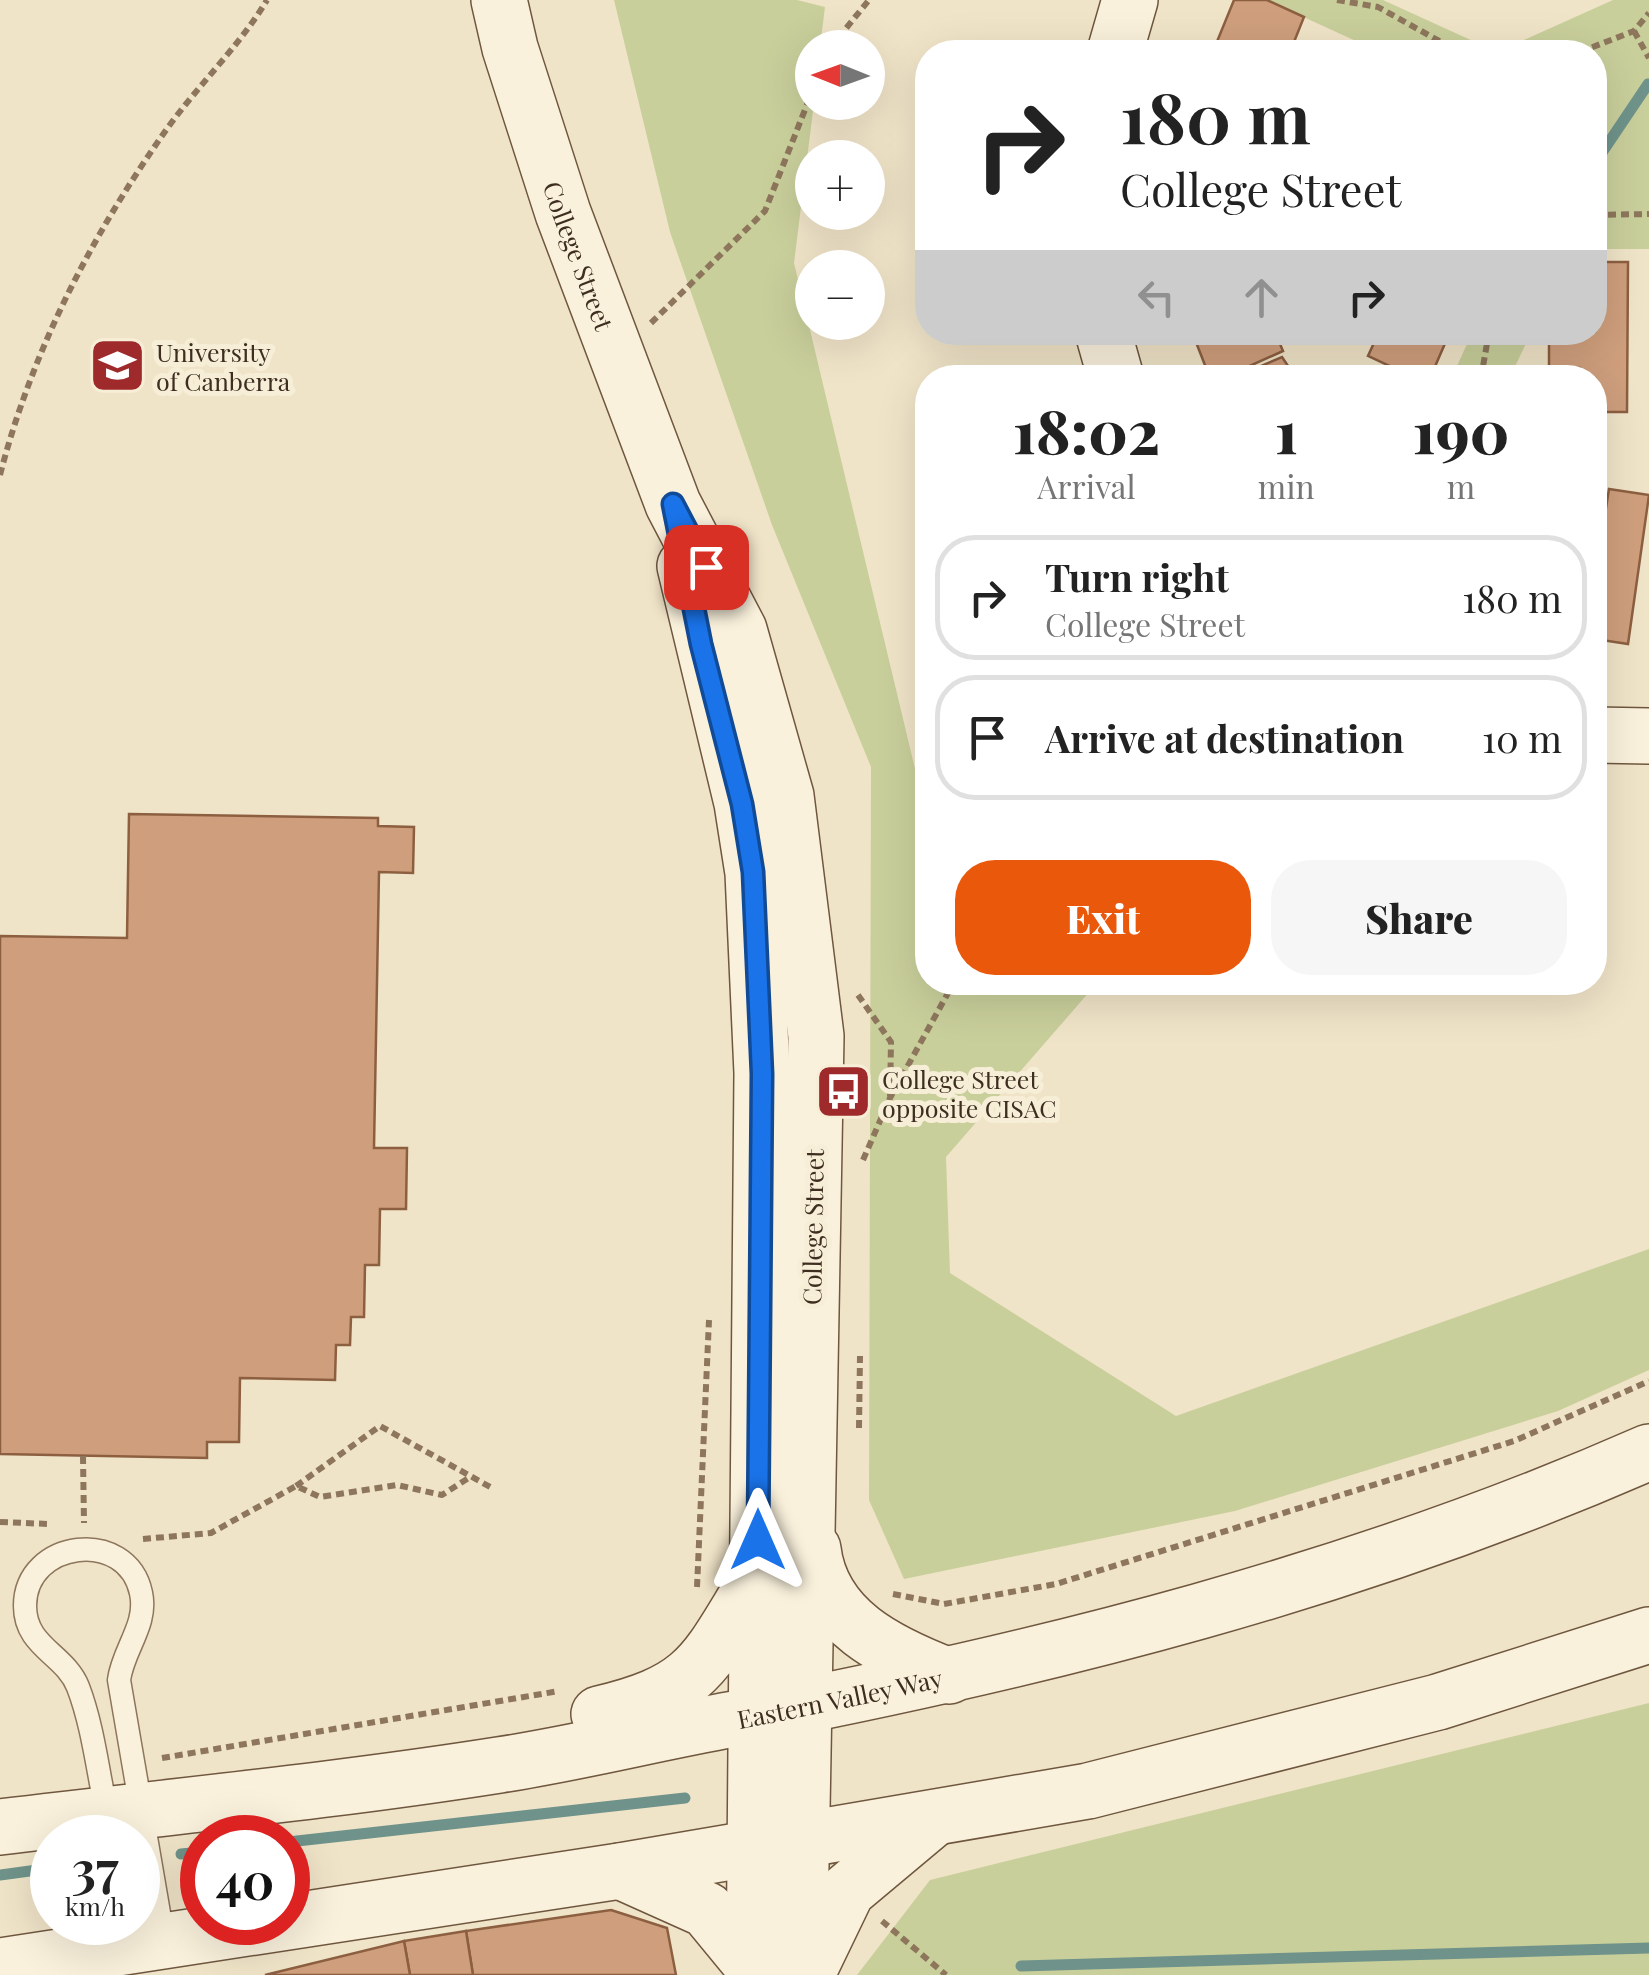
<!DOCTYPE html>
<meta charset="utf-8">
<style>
body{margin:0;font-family:"Playfair Display",serif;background:#f6f6f6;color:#222;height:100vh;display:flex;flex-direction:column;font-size:38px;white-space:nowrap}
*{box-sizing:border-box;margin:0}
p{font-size:32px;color:#767676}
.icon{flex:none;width:55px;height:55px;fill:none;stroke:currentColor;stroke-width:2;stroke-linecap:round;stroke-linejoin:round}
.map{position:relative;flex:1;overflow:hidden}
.side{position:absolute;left:915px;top:365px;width:692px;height:630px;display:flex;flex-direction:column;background:#fff;border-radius:40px;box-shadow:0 10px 40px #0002}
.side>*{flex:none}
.hud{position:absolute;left:915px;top:40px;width:692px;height:305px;border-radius:40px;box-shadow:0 10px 40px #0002;background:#fff;color:#222;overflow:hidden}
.needle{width:65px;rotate:271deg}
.buttons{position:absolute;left:795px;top:30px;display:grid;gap:20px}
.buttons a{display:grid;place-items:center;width:90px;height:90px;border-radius:50%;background:#fff;box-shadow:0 10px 40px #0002;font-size:50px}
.speed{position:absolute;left:30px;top:1815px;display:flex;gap:20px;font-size:50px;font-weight:700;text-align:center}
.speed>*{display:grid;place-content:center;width:130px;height:130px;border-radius:50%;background:#fff;box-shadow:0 10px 40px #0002;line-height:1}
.speed small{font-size:25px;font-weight:400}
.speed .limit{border:15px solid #d22;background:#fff;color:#111}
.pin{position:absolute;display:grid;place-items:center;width:85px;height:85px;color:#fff;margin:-42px;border-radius:20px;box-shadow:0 5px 15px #0006}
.me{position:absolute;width:110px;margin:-55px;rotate:0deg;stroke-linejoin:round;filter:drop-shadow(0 0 8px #0008)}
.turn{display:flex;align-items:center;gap:35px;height:210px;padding:0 40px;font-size:45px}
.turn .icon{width:130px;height:130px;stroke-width:2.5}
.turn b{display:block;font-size:70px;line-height:85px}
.lanes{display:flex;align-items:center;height:95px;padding:0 40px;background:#0003;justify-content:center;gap:50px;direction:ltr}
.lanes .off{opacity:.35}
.eta{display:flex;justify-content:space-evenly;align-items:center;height:170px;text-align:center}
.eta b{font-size:60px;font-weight:800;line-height:70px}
.button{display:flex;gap:20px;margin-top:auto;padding:20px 40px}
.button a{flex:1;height:115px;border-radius:40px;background:#ea580c;color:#fff;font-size:40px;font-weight:800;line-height:115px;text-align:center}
.button a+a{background:#f6f6f6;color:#222}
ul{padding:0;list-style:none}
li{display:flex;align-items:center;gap:30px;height:125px;margin:0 20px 15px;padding:0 20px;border:5px solid #e0e0e0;border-radius:40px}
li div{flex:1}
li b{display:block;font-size:38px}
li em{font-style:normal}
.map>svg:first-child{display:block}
.green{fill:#c9cf9b}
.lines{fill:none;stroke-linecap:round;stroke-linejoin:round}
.stream{stroke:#6f938a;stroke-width:11}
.building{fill:#cf9f7d;stroke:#8d5f41;stroke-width:2.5}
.lane-casing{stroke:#8d765c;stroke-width:25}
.secondary-casing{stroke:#6f573f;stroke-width:58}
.path{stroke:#8d765c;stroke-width:6;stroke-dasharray:8 5;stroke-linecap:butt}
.lane{stroke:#faf1dc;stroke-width:22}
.secondary{stroke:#faf1dc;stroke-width:55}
.route-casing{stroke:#114b97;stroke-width:25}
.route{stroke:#1a73e8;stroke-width:18}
.labels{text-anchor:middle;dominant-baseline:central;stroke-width:10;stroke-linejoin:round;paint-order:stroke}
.street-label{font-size:25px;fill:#3d2e20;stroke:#f7eed8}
.poi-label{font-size:25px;fill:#3d2e20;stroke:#f7eed8;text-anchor:start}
</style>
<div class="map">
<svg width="1649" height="1975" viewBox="0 0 1649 1975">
<rect width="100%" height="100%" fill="#f0e4c8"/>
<!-- green -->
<g class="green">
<path d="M614 0H797L825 7 820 47 812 48 814 103 794 263 927 819 928 982 1097 983 946 1157 950 1273 1176 1416 1649 1249V1370L1558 1411 1235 1511 904 1579 869 1500 871 767 772 525 670 232Z"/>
<path d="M1266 0H1383L1497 52 1613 0H1649V249H1595V52H1380Z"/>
<path d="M1472 333V332L1531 333 1510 377H1452Z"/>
<path d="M1649 1703V1975H857L930 1880Z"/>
</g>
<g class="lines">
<!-- stream -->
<g class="stream">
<path d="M1595 163 1648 84"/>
<path d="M288 1842 685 1798"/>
<path d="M181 1854 202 1852"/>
<path d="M0 1875 52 1868"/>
<path d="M1021 1966 1649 1948"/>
</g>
</g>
<!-- building -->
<g class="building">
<path d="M1234 0H1267L1304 17 1290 52H1235L1216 44Z"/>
<path d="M1595 262H1628L1627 412H1595V378H1580V368H1549V332H1595Z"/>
<path d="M1192 332H1275L1283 351 1223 378H1210Z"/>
<path d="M1379 332H1450L1430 378H1415L1368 356Z"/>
<path d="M1282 357 1296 378H1233Z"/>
<path d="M1609 489 1649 495 1628 644 1595 639V532L1602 533Z"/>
<path d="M129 814 378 818V826L414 827 413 873 379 872 374 1148H407L406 1209H380L379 1265H365L364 1317H351L350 1345H336L335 1380 240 1378 239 1442H207V1458L0 1454V936L127 938Z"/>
<path d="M611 1910 667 1928 676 1975H473L466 1931Z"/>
<path d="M466 1931 473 1975H410L404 1941Z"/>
<path d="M404 1941 410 1975H265Z"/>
</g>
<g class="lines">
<defs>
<path id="lane" d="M107 1814C98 1773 93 1726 78 1687 65 1654 25 1647 25 1606 25 1540 127 1527 141 1593 148 1625 123 1649 119 1680L164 1942"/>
<g id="secondary">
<path id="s1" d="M499 0 510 48 563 213 673 504 739 630 786 796 816 1036 799 1975"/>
<path d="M1115 52 1130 0"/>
<path d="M1103 332 1116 378"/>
<path d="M685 566 742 803 753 873 762 1073 754 1975"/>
<path d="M1595 735 1649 736"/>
<path d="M813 1549C821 1621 889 1653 949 1676"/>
<path d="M599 1714C701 1690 705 1662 757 1579"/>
<path id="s2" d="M0 1827C166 1807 334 1791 499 1765 578 1753 656 1733 734 1719 1047 1659 1356 1581 1649 1452"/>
<path d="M620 1871 707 1910 753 1966"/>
<path d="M0 1966 620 1871 1088 1791 1438 1702 1649 1635"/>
<path d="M807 1974 847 1891 933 1819"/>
</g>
</defs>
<!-- lane casing -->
<use href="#lane" class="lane-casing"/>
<!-- secondary casing -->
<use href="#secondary" class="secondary-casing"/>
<!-- path -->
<g class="path">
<path d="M1337 0 1378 7 1459 52"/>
<path d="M1634 31 1649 58"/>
<path d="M830 48 869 0"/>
<path d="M1580 52 1634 31 1649 13"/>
<path d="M1595 215 1649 214"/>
<path d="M651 323 765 211 812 92"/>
<path d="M1481 378 1489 332"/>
<path d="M0 475C32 351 91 237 164 133 196 87 239 47 267 0"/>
<path d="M858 995 891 1042 890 1098"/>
<path d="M863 1160 890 1098 948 993 960 982"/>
<path d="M859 1428 860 1356"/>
<path d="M83 1456 84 1523"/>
<path d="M296 1486 380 1426 492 1488"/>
<path d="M0 1522 49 1524"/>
<path d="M143 1539 211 1533 296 1486 320 1497 397 1485 442 1495 470 1477"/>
<path d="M697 1587 709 1320"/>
<path d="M893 1594 944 1604 1056 1584 1514 1441 1649 1381"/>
<path d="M162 1758 559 1691"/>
<path d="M882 1921 946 1975"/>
</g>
<!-- lane -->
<use href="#lane" class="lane"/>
<!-- secondary -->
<use href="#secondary" class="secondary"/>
</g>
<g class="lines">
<defs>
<path id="route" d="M706 567 673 504 701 644 742 804 753 872 762 1074 758 1540"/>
</defs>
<!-- route casing -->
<use href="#route" class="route-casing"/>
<!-- route -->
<use href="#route" class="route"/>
</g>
<!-- icons -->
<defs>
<symbol id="university-square" viewBox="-11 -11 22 22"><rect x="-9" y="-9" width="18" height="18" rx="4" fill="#9e2a2b" stroke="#f7eed8"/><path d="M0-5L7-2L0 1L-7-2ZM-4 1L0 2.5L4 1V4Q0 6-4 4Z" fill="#fff"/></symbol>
<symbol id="bus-square" viewBox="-11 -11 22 22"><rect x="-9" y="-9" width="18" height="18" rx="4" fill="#9e2a2b" stroke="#f7eed8"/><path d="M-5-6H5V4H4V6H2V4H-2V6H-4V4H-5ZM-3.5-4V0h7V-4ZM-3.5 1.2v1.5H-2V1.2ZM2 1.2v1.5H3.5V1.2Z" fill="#fff"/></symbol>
</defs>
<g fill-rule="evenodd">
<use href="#university-square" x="86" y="334" width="63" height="63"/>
<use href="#bus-square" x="812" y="1060" width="63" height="63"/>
</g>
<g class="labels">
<!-- street labels -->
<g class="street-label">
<text stroke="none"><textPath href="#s1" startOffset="268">College Street</textPath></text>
<text transform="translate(812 1227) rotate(-89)">College Street</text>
<text stroke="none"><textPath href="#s2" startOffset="850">Eastern Valley Way</textPath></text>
</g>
<!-- poi labels -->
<g class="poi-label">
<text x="156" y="351">University<tspan x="156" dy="29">of Canberra</tspan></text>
<text x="882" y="1078">College Street<tspan x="882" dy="29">opposite CISAC</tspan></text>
</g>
</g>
</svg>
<div class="buttons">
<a><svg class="needle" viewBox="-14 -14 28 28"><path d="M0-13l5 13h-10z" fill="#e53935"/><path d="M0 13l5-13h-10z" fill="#767676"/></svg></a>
<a>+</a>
<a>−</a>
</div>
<div class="speed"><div>37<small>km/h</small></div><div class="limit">40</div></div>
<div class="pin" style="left:706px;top:567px;background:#d93025"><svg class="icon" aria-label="arrive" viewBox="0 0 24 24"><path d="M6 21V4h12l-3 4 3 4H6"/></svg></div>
<svg class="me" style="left:758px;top:1540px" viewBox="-20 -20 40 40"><path d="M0-17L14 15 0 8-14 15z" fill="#1a73e8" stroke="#fff" stroke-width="4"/></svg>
<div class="hud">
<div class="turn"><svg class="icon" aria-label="right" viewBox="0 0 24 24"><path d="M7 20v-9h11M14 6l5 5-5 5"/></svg><div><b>180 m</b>College Street</div></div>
<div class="lanes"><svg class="icon off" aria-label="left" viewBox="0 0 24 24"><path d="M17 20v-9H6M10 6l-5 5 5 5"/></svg><svg class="icon off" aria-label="ahead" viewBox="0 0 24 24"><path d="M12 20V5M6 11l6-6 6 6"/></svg><svg class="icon" aria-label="right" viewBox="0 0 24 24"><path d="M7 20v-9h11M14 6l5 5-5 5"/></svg></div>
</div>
<section class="side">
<div class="eta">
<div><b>18:02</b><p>Arrival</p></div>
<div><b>1</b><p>min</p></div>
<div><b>190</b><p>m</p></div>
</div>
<ul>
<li><svg class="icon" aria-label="right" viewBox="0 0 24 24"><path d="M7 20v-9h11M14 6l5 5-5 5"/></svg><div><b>Turn right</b><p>College Street</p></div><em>180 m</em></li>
<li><svg class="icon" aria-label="arrive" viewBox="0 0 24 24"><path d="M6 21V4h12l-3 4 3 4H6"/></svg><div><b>Arrive at destination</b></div><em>10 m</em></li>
</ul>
<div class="button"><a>Exit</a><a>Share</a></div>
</section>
</div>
